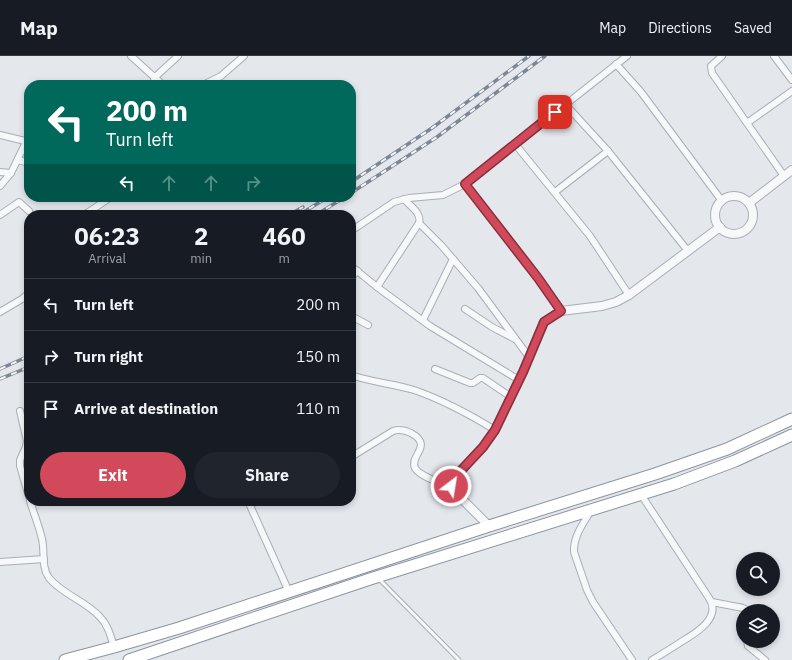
<!DOCTYPE html>
<style>
body{margin:0;font-family:"IBM Plex Sans",sans-serif;background:#20242c;color:#f1f3f6;height:100vh;display:flex;flex-direction:column;font-size:15px;white-space:nowrap}
*{box-sizing:border-box;margin:0}
p{font-size:13px;color:#9ea1a6}
.icon{flex:none;width:22px;height:22px;fill:none;stroke:currentColor;stroke-width:2;stroke-linecap:round;stroke-linejoin:round}
.map{position:relative;flex:1;overflow:hidden}
.side{position:absolute;left:24px;top:154px;width:332px;height:296px;display:flex;flex-direction:column;background:#171b24;border-radius:16px;box-shadow:0 2px 6px #0003}
.side>*{flex:none}
.top-card{position:absolute;left:24px;top:24px;width:332px;height:122px;border-radius:16px;box-shadow:0 2px 6px #0003;background:#00695c;color:#fff;overflow:hidden}
.buttons{position:absolute;left:736px;top:496px;display:grid;gap:8px}
.buttons a{display:grid;place-items:center;width:44px;height:44px;border-radius:50%;background:#171b24;box-shadow:0 2px 6px #0003;font-size:20px}
.pin{position:absolute;display:grid;place-items:center;width:34px;height:34px;color:#fff;margin:-17px;border-radius:8px;box-shadow:0 2px 6px #0006}
.me{position:absolute;width:44px;margin:-22px;rotate:31deg;stroke-linejoin:round;filter:drop-shadow(0 0 3px #0008)}
.turn{display:flex;align-items:center;gap:14px;height:84px;padding:0 16px;font-size:18px}
.turn .icon{width:52px;height:52px;stroke-width:2.5}
.turn b{display:block;font-size:28px;line-height:34px}
.lanes{display:flex;align-items:center;height:38px;padding:0 16px;background:#0003;justify-content:center;gap:20px;direction:ltr}
.lanes .off{opacity:.35}
.eta{display:flex;justify-content:space-evenly;align-items:center;height:68px;text-align:center}
.eta b{font-size:24px;font-weight:800;line-height:28px}
.button{display:flex;gap:8px;margin-top:auto;padding:8px 16px}
.button a{flex:1;height:46px;border-radius:24px;background:#d1495b;color:#fff;font-size:16px;font-weight:800;line-height:46px;text-align:center}
.button a+a{background:#20242c;color:#f1f3f6}
ul{padding:0;list-style:none}
li{display:flex;align-items:center;gap:12px;height:52px;padding:0 16px;border-top:1px solid #363941}
li div{flex:1}
li b{display:block;font-size:15px}
li em{font-style:normal}
header{display:flex;align-items:center;gap:24px;box-sizing:border-box;height:56px;padding:0 20px;background:#171b24;border-bottom:1px solid #363941}
header strong{font-size:19px}
nav{display:flex;gap:22px;margin-inline-start:auto;font-size:14px}
.map>svg:first-child{display:block}
.lines{fill:none;stroke-linecap:round;stroke-linejoin:round}
.service-casing{stroke:#a9aeb7;stroke-width:5}
.minor-casing{stroke:#a9aeb7;stroke-width:8}
.tertiary-casing{stroke:#a9aeb7;stroke-width:10}
.trunk-casing{stroke:#8b94a3;stroke-width:13}
.service{stroke:#f7f8fa;stroke-width:3}
.minor{stroke:#f7f8fa;stroke-width:6}
.tertiary{stroke:#f7f8fa;stroke-width:8}
.trunk{stroke:#fff;stroke-width:11}
.rail-casing{stroke:#7d8696;stroke-width:3.5}
.rail{stroke:#f4f6f9;stroke-width:2;stroke-dasharray:6;stroke-linecap:butt}
.route-casing{stroke:#882f3b;stroke-width:10}
.route{stroke:#d1495b;stroke-width:7}
</style>
<header>
<strong>Map</strong>
<nav><a>Map</a><a>Directions</a><a>Saved</a></nav>
</header>
<div class="map">
<svg width="792" height="604" viewBox="0 0 792 604">
<rect width="100%" height="100%" fill="#e4e7ec"/>
<g class="lines">
<defs>
<path id="service" d="M379 523 459 604"/>
<g id="minor">
<path d="M131 0 163 29"/>
<path d="M722 0 711 10 712 17 784 120"/>
<path d="M774 0 792 24"/>
<path d="M616 8 641 36 722 145"/>
<path d="M154 22 178 0"/>
<path d="M203 29 221 20 244 0"/>
<path d="M565 48 608 95 688 195"/>
<path d="M747 67 792 35"/>
<path d="M0 79 29 86"/>
<path d="M515 88 590 180 629 239"/>
<path d="M18 104 29 107"/>
<path d="M0 116 11 117"/>
<path d="M465 128 538 222 561 255"/>
<path d="M0 130 11 117 26 86"/>
<path d="M555 136 608 95"/>
<path d="M0 159 19 146 29 155"/>
<path d="M84 159 111 141"/>
<path d="M419 167 441 189 478 232 529 301"/>
<path d="M351 175 394 146 409 142 443 139 465 128 627 0"/>
<path d="M351 210 377 231 430 270 519 324"/>
<path d="M351 221 358 215"/>
<path d="M377 231 419 167C422 157 410 150 404 143"/>
<path d="M465 253 492 271 515 283"/>
<path d="M0 256 22 243 29 237"/>
<path d="M351 260 368 269"/>
<path d="M423 264 453 203"/>
<path d="M435 313 470 327H473L480 322H483L511 341"/>
<path d="M351 319C371 326 394 328 414 334 443 344 469 358 495 374"/>
<path d="M20 355 27 385 26 391 20 404V410L29 441"/>
<path d="M351 401 393 375C399 373 405 374 411 377 434 390 409 399 415 412 420 421 442 427 451 431"/>
<path d="M640 437 709 542C722 562 696 577 681 586 672 592 662 598 652 604"/>
<path d="M30 445C34 458 39 470 42 483 45 496 41 511 49 522 63 539 86 545 100 561 108 569 111 581 114 591"/>
<path d="M248 445 289 536"/>
<path d="M591 454C584 467 573 480 574 496L587 534 593 546 632 604"/>
<path d="M0 506 44 503"/>
<path d="M712 546 743 552 749 555"/>
<path d="M747 585 748 590 765 604"/>
</g>
<g id="tertiary">
<circle cx="734" cy="159" r="19"/>
<path d="M749 147 792 114"/>
<path d="M489 470 453 434C451 430 451 427 454 422L483 391 495 374 523 316 544 266 561 255 602 250 616 246 629 239 720 171"/>
</g>
<g id="trunk">
<path d="M65 604 114 591 179 572 489 470 655 418 727 393 792 363"/>
<path d="M129 604 370 523 674 428 735 405 792 379"/>
</g>
</defs>
<!-- service casing -->
<use href="#service" class="service-casing"/>
<!-- minor casing -->
<use href="#minor" class="minor-casing"/>
<!-- tertiary casing -->
<use href="#tertiary" class="tertiary-casing"/>
<!-- trunk casing -->
<use href="#trunk" class="trunk-casing"/>
<!-- service -->
<use href="#service" class="service"/>
<!-- minor -->
<use href="#minor" class="minor"/>
<!-- tertiary -->
<use href="#tertiary" class="tertiary"/>
<!-- trunk -->
<use href="#trunk" class="trunk"/>
<defs>
<g id="rail">
<path d="M351 126 432 72 529 0"/>
<path d="M351 137 437 81 545 0"/>
<path d="M289 159 303 151"/>
<path d="M299 159 328 141"/>
<path d="M316 159 345 141"/>
<path d="M0 313 29 300"/>
<path d="M0 323 29 311"/>
</g>
</defs>
<!-- rail casing -->
<use href="#rail" class="rail-casing"/>
<!-- rail -->
<use href="#rail" class="rail"/>
</g>
<g class="lines">
<defs>
<path id="route" d="M451 430 454 422 483 391 495 374 523 316 544 266 561 255 538 222 465 128 555 56"/>
</defs>
<!-- route casing -->
<use href="#route" class="route-casing"/>
<!-- route -->
<use href="#route" class="route"/>
</g>
</svg>
<div class="buttons">
<a><svg class="icon" aria-label="search" viewBox="0 0 24 24"><circle cx="10" cy="10" r="6"/><path d="M15 15l6 6"/></svg></a>
<a><svg class="icon" aria-label="layers" viewBox="0 0 24 24"><path d="M12 4l9 5-9 5-9-5zM3 14l9 5 9-5"/></svg></a>
</div>
<div class="pin" style="left:555px;top:56px;background:#d93025"><svg class="icon" aria-label="arrive" viewBox="0 0 24 24"><path d="M6 21V4h12l-3 4 3 4H6"/></svg></div>
<svg class="me" style="left:451px;top:430px" viewBox="-20 -20 40 40"><circle r="17" fill="#d1495b" stroke="#fff" stroke-width="3"/><path d="M0-11L8 9 0 5-8 9z" fill="#fff"/></svg>
<div class="top-card">
<div class="turn"><svg class="icon" aria-label="left" viewBox="0 0 24 24"><path d="M17 20v-9H6M10 6l-5 5 5 5"/></svg><div><b>200 m</b>Turn left</div></div>
<div class="lanes"><svg class="icon" aria-label="left" viewBox="0 0 24 24"><path d="M17 20v-9H6M10 6l-5 5 5 5"/></svg><svg class="icon off" aria-label="ahead" viewBox="0 0 24 24"><path d="M12 20V5M6 11l6-6 6 6"/></svg><svg class="icon off" aria-label="ahead" viewBox="0 0 24 24"><path d="M12 20V5M6 11l6-6 6 6"/></svg><svg class="icon off" aria-label="right" viewBox="0 0 24 24"><path d="M7 20v-9h11M14 6l5 5-5 5"/></svg></div>
</div>
<section class="side">
<div class="eta">
<div><b>06:23</b><p>Arrival</p></div>
<div><b>2</b><p>min</p></div>
<div><b>460</b><p>m</p></div>
</div>
<ul>
<li><svg class="icon" aria-label="left" viewBox="0 0 24 24"><path d="M17 20v-9H6M10 6l-5 5 5 5"/></svg><div><b>Turn left</b></div><em>200 m</em></li>
<li><svg class="icon" aria-label="right" viewBox="0 0 24 24"><path d="M7 20v-9h11M14 6l5 5-5 5"/></svg><div><b>Turn right</b></div><em>150 m</em></li>
<li><svg class="icon" aria-label="arrive" viewBox="0 0 24 24"><path d="M6 21V4h12l-3 4 3 4H6"/></svg><div><b>Arrive at destination</b></div><em>110 m</em></li>
</ul>
<div class="button"><a>Exit</a><a>Share</a></div>
</section>
</div>
